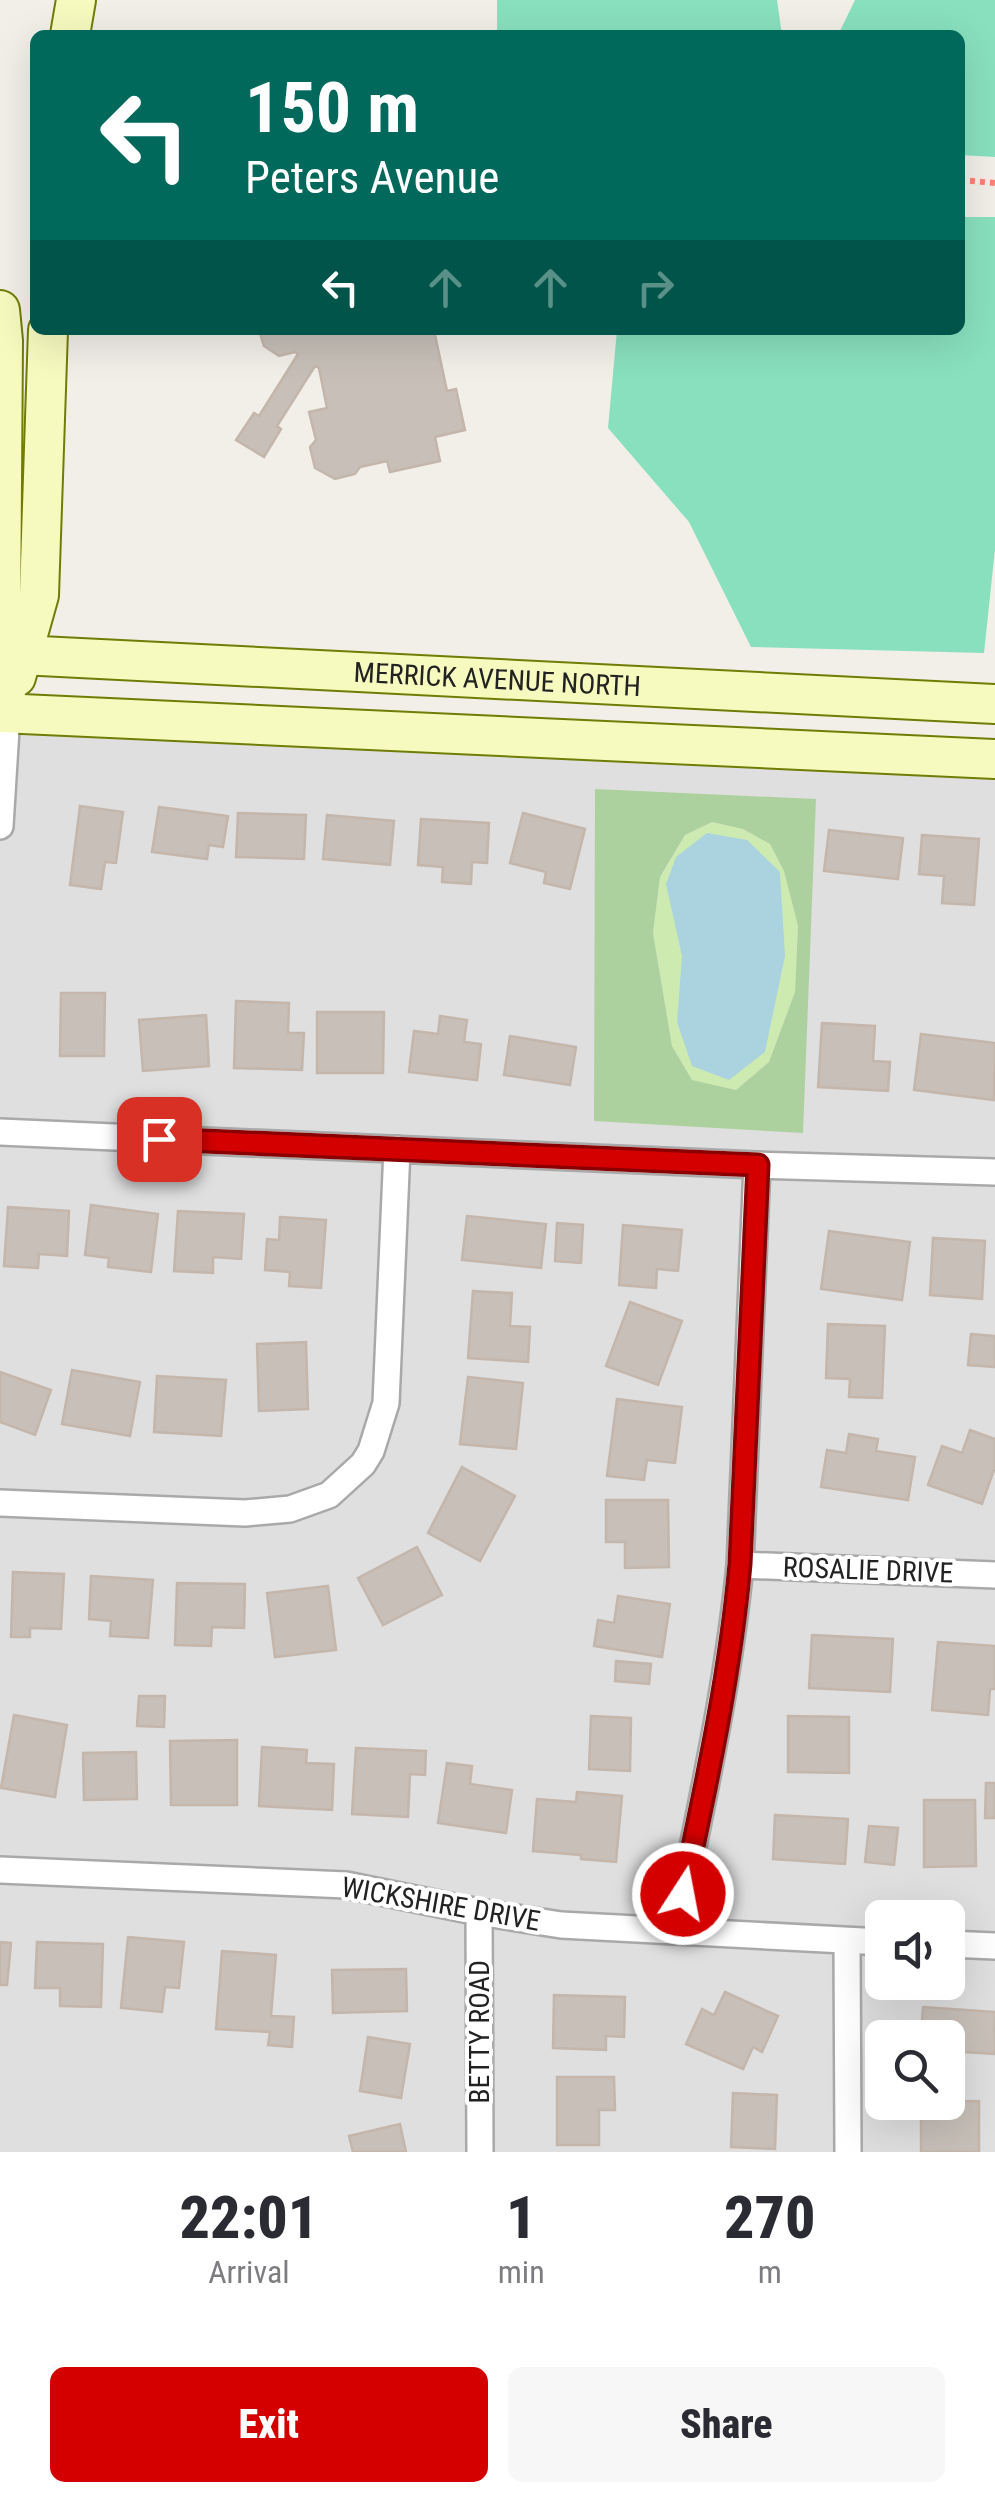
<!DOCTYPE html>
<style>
body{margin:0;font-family:"Roboto Condensed",sans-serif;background:#f7f7f7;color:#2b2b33;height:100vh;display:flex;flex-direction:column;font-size:38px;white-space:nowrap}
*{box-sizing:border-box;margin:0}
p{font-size:32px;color:#7c7c81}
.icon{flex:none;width:55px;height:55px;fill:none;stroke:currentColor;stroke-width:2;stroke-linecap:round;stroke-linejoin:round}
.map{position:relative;height:2152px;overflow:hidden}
.drawer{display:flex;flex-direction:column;background:#fff;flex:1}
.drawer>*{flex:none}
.top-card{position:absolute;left:30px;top:30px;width:935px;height:305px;border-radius:15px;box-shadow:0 10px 40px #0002;background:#00695c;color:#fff;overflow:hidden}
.tools{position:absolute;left:865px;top:1900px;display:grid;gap:20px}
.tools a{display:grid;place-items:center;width:100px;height:100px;border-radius:15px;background:#fff;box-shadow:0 10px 40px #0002;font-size:50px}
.pin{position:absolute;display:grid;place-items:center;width:85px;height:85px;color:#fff;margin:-42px;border-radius:20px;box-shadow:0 5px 15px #0006}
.me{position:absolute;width:110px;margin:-55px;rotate:11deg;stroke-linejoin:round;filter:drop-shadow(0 0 8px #0008)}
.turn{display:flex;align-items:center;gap:35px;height:210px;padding:0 50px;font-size:45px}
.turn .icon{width:130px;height:130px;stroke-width:2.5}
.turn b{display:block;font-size:70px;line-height:85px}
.lanes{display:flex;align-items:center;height:95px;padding:0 50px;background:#0003;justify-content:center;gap:50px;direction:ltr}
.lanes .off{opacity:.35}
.eta{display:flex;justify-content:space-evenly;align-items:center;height:170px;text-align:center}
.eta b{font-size:60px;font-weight:800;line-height:70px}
.cta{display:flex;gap:20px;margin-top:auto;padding:20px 50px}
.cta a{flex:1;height:115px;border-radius:15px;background:#d40000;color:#fff;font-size:40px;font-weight:800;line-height:115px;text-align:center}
.cta a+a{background:#f7f7f7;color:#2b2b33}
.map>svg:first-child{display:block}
.residential{fill:#e0dfdf;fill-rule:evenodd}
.grass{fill:#cdebb0}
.forest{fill:#add19e;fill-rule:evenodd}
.pitch{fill:#88e0be}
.water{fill:#aad3df}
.building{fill:#c7bfb8;stroke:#c4b6ab;stroke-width:2.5}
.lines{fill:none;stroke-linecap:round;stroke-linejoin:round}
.street-casing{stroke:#a9a9a9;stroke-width:30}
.secondary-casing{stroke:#707d05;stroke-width:42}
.path{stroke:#fa8072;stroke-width:6;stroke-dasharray:5 5;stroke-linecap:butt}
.street{stroke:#fff;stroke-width:25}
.secondary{stroke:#f7fabf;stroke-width:38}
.route-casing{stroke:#8a0000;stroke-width:25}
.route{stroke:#d40000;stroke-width:18}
.labels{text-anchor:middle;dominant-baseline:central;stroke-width:8;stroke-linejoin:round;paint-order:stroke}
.street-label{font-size:28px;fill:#222;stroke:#fff}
</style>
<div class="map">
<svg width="995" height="2152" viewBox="0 0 995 2152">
<rect width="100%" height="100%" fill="#f2efe9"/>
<!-- residential -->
<path class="residential" d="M0 707 995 750V2152H0ZM882 1918H948V1982H882ZM882 2038H948V2102H882Z"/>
<!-- grass -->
<path class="grass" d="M712 822 743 829 770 844 784 871 798 926 795 992 769 1062 736 1090 692 1080 672 1046 653 933 660 878 685 835Z"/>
<!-- forest -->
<path class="forest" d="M595 789 816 799 803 1133 594 1121ZM712 822 743 829 770 844 784 871 798 926 795 992 769 1062 736 1090 692 1080 672 1046 653 933 660 877 685 835Z"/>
<!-- pitch -->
<g class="pitch">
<path d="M497 0H777L782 35H497Z"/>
<path d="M855 0H995V157L960 155V35H838Z"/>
<path d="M960 217H995V549L984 653 751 647 689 522 608 428 617 330H960Z"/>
</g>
<!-- water -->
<path class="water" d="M707 833 747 840 780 872 785 956 765 1052 729 1080 692 1066 677 1022 682 956 666 884 676 857Z"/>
<!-- building -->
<g class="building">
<path d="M259 330H434L447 391 456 389 465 430 435 437 440 461 390 472 387 461 360 467 355 474 335 479 315 468 310 447 316 440 309 412 327 408 319 368 315 366 277 426 281 429 264 457 236 440 254 413 259 416 298 354 295 352 279 356 264 346Z"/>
<path d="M80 806 123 812 116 863 105 862 101 889 70 885Z"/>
<path d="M159 807 228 816 223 847 209 845 207 859 152 852Z"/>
<path d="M238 813 306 815 304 859 236 857Z"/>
<path d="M523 813 585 829 570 889 544 883 546 872 510 863Z"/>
<path d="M327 815 394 821 390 865 323 859Z"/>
<path d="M421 819 489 823 487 863 472 862 471 884 442 882 443 867 418 865Z"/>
<path d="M829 830 903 838 898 879 824 871Z"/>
<path d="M922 835 979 839 974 905 942 903 944 876 919 874Z"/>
<path d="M61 993H105L104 1056H60Z"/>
<path d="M236 1001 289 1003 288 1033H304L302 1070 234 1068Z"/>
<path d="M317 1012H384L383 1073H317Z"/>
<path d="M206 1015 209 1066 143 1071 139 1020Z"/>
<path d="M440 1016 467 1020 464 1042 481 1044 477 1080 409 1072 414 1031 438 1034Z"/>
<path d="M822 1023 875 1026 873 1061 890 1062 888 1091 818 1087Z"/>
<path d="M921 1034 995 1043 994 1100 914 1090Z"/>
<path d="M510 1036 576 1047 570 1085 504 1075Z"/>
<path d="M91 1205 158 1214 151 1272 108 1267 109 1258 85 1255Z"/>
<path d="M8 1207 69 1211 67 1256 39 1254 38 1268 4 1266Z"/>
<path d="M178 1211 244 1214 241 1259 213 1257V1273L174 1271Z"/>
<path d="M467 1216 546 1224 541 1268 462 1260Z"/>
<path d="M280 1217 326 1220 321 1288 289 1286 290 1272 265 1270 267 1239 279 1240Z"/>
<path d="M557 1223 583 1225 581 1263 555 1261Z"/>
<path d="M623 1225 682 1230 678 1271 657 1269 656 1288 619 1285Z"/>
<path d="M829 1231 910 1242 902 1300 821 1289Z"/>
<path d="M933 1238 985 1241 982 1299 930 1295Z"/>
<path d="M473 1291 512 1293 510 1326 530 1327 528 1362 468 1358Z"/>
<path d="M630 1302 682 1321 658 1385 606 1366Z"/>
<path d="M828 1324 885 1326 882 1398 849 1397 850 1379 826 1378Z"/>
<path d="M971 1334 995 1336V1367L968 1365Z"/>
<path d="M306 1342 308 1409 259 1411 257 1344Z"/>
<path d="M72 1370 140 1382 130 1436 62 1424Z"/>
<path d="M0 1372 51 1390 35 1435 0 1422Z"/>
<path d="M157 1376 226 1380 221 1436 154 1432Z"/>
<path d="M468 1377 523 1383 516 1449 460 1444Z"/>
<path d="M617 1399 682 1407 675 1463 647 1460 644 1480 607 1476Z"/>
<path d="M970 1430 995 1439V1467L982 1504 928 1485 942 1446 962 1453Z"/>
<path d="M849 1434 878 1439 876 1451 915 1457 908 1500 821 1487 827 1450 846 1453Z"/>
<path d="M462 1467 515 1496 480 1561 428 1533Z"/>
<path d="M606 1500H668L669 1567 625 1568V1542H606Z"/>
<path d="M417 1547 442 1595 383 1625 358 1578Z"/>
<path d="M13 1572 64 1574 61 1629 30 1628V1637H11Z"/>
<path d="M91 1576 153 1580 148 1638 110 1636 111 1621 89 1619Z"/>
<path d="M177 1583 245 1584 244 1628 212 1627 211 1646 175 1645Z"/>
<path d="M328 1586 336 1650 275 1657 267 1593Z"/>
<path d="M618 1596 670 1604 662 1657 594 1646 598 1620 614 1623Z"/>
<path d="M812 1635 893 1639 890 1692 809 1688Z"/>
<path d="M938 1642 995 1646V1689H990L988 1715 932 1710Z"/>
<path d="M616 1661 651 1664 649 1684 615 1681Z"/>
<path d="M139 1696H165L164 1727 137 1726Z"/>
<path d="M14 1715 67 1725 55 1797 1 1788Z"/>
<path d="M591 1716 631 1718 630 1771 589 1769Z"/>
<path d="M788 1716 849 1717V1773L788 1772Z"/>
<path d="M237 1740V1805H171L170 1741Z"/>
<path d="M262 1747 307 1750 306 1763 334 1764 332 1810 259 1806Z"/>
<path d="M356 1748 426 1751 425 1775 410 1774 408 1817 352 1814Z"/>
<path d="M136 1752 137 1799 84 1800 83 1753Z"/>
<path d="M447 1763 472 1766 470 1784 512 1790 506 1833 438 1823Z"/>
<path d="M986 1783H995V1818H985Z"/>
<path d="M577 1792 622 1796 616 1862 581 1859V1855L533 1851 537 1799 576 1802Z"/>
<path d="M924 1800H975L976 1866 924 1867Z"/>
<path d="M775 1815 848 1819 845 1864 773 1859Z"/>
<path d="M869 1826 898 1828 894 1865 865 1862Z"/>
<path d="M128 1937 184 1942 179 1988 165 1987 162 2012 121 2008Z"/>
<path d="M0 1942 11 1943 7 1985H0Z"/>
<path d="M37 1942 103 1944 101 2007 60 2006V1988H35Z"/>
<path d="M222 1951 276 1955 271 2016 294 2017 292 2047 268 2045 270 2032 216 2029Z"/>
<path d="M406 1969 407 2011 333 2013 332 1970Z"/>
<path d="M725 1992 778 2016 762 2052 753 2047 743 2069 686 2044 702 2009 714 2015Z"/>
<path d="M554 1995 625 1997 624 2037 606 2036V2050L553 2048Z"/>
<path d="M923 2007 995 2012V2054L948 2051V2038H921Z"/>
<path d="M368 2037 410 2044 401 2098 360 2091Z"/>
<path d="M557 2077H614L615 2110H599V2145H557Z"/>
<path d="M733 2093 777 2095 775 2149 731 2147Z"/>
<path d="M979 2101V2152H921V2102Z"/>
<path d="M400 2124 406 2152H353L349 2136Z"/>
</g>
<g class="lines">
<defs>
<g id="street">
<path d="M0 826 7 713"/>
<path d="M0 1132 757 1165 995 1172"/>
<path d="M0 1503 245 1513 290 1509 329 1495 363 1464 371 1451 386 1403 397 1149"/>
<path d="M740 1565 995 1575"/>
<path d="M0 1870 346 1885 479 1912 561 1925 882 1942"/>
<path d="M479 1912 480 2152"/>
<path d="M676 1931C700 1809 728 1688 740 1565L757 1165"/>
<path d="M847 1941 848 2152"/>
<path d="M948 1944 995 1946"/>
</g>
<g id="secondary">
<path d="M70 35 76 0"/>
<path d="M0 310 3 341 1 625 7 713"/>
<path id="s1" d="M0 654 995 704"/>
<path d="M16 677 39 595 48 330"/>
<path d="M0 713 995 759"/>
</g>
</defs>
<!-- street casing -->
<use href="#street" class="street-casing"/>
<!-- secondary casing -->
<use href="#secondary" class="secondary-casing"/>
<!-- path -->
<path class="path" d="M960 180 995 183"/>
<!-- street -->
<use href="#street" class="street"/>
<!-- secondary -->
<use href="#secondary" class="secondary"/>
</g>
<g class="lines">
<defs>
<path id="route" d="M159 1139 758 1165 740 1564C730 1676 706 1785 683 1894"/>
</defs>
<!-- route casing -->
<use href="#route" class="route-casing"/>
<!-- route -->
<use href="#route" class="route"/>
</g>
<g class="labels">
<!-- street labels -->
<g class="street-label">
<text stroke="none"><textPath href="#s1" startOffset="498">MERRICK AVENUE NORTH</textPath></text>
<text transform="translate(868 1570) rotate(2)">ROSALIE DRIVE</text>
<text transform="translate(441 1904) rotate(10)">WICKSHIRE DRIVE</text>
<text transform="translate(479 2032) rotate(-90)">BETTY ROAD</text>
</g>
</g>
</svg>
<div class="tools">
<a><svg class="icon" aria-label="sound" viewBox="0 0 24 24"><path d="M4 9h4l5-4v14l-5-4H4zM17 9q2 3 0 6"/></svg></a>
<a><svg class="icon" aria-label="search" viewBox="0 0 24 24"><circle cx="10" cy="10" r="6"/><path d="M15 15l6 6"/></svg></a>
</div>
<div class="pin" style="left:159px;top:1139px;background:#d93025"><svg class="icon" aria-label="arrive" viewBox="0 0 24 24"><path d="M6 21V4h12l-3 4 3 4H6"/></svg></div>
<svg class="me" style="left:683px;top:1894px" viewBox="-20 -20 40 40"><circle r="17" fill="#d40000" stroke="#fff" stroke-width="3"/><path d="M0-11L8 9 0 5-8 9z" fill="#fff"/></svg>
<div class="top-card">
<div class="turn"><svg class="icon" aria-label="left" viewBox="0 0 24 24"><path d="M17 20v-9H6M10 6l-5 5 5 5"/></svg><div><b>150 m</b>Peters Avenue</div></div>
<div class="lanes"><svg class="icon" aria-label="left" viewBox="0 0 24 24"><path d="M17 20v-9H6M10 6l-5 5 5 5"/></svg><svg class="icon off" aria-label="ahead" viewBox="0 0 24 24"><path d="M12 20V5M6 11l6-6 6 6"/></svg><svg class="icon off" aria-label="ahead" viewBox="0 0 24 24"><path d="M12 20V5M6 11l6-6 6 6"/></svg><svg class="icon off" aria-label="right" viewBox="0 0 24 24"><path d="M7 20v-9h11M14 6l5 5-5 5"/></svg></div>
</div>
</div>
<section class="drawer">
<div class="eta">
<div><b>22:01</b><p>Arrival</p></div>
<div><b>1</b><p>min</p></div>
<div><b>270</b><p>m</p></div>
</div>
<div class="cta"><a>Exit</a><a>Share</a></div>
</section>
